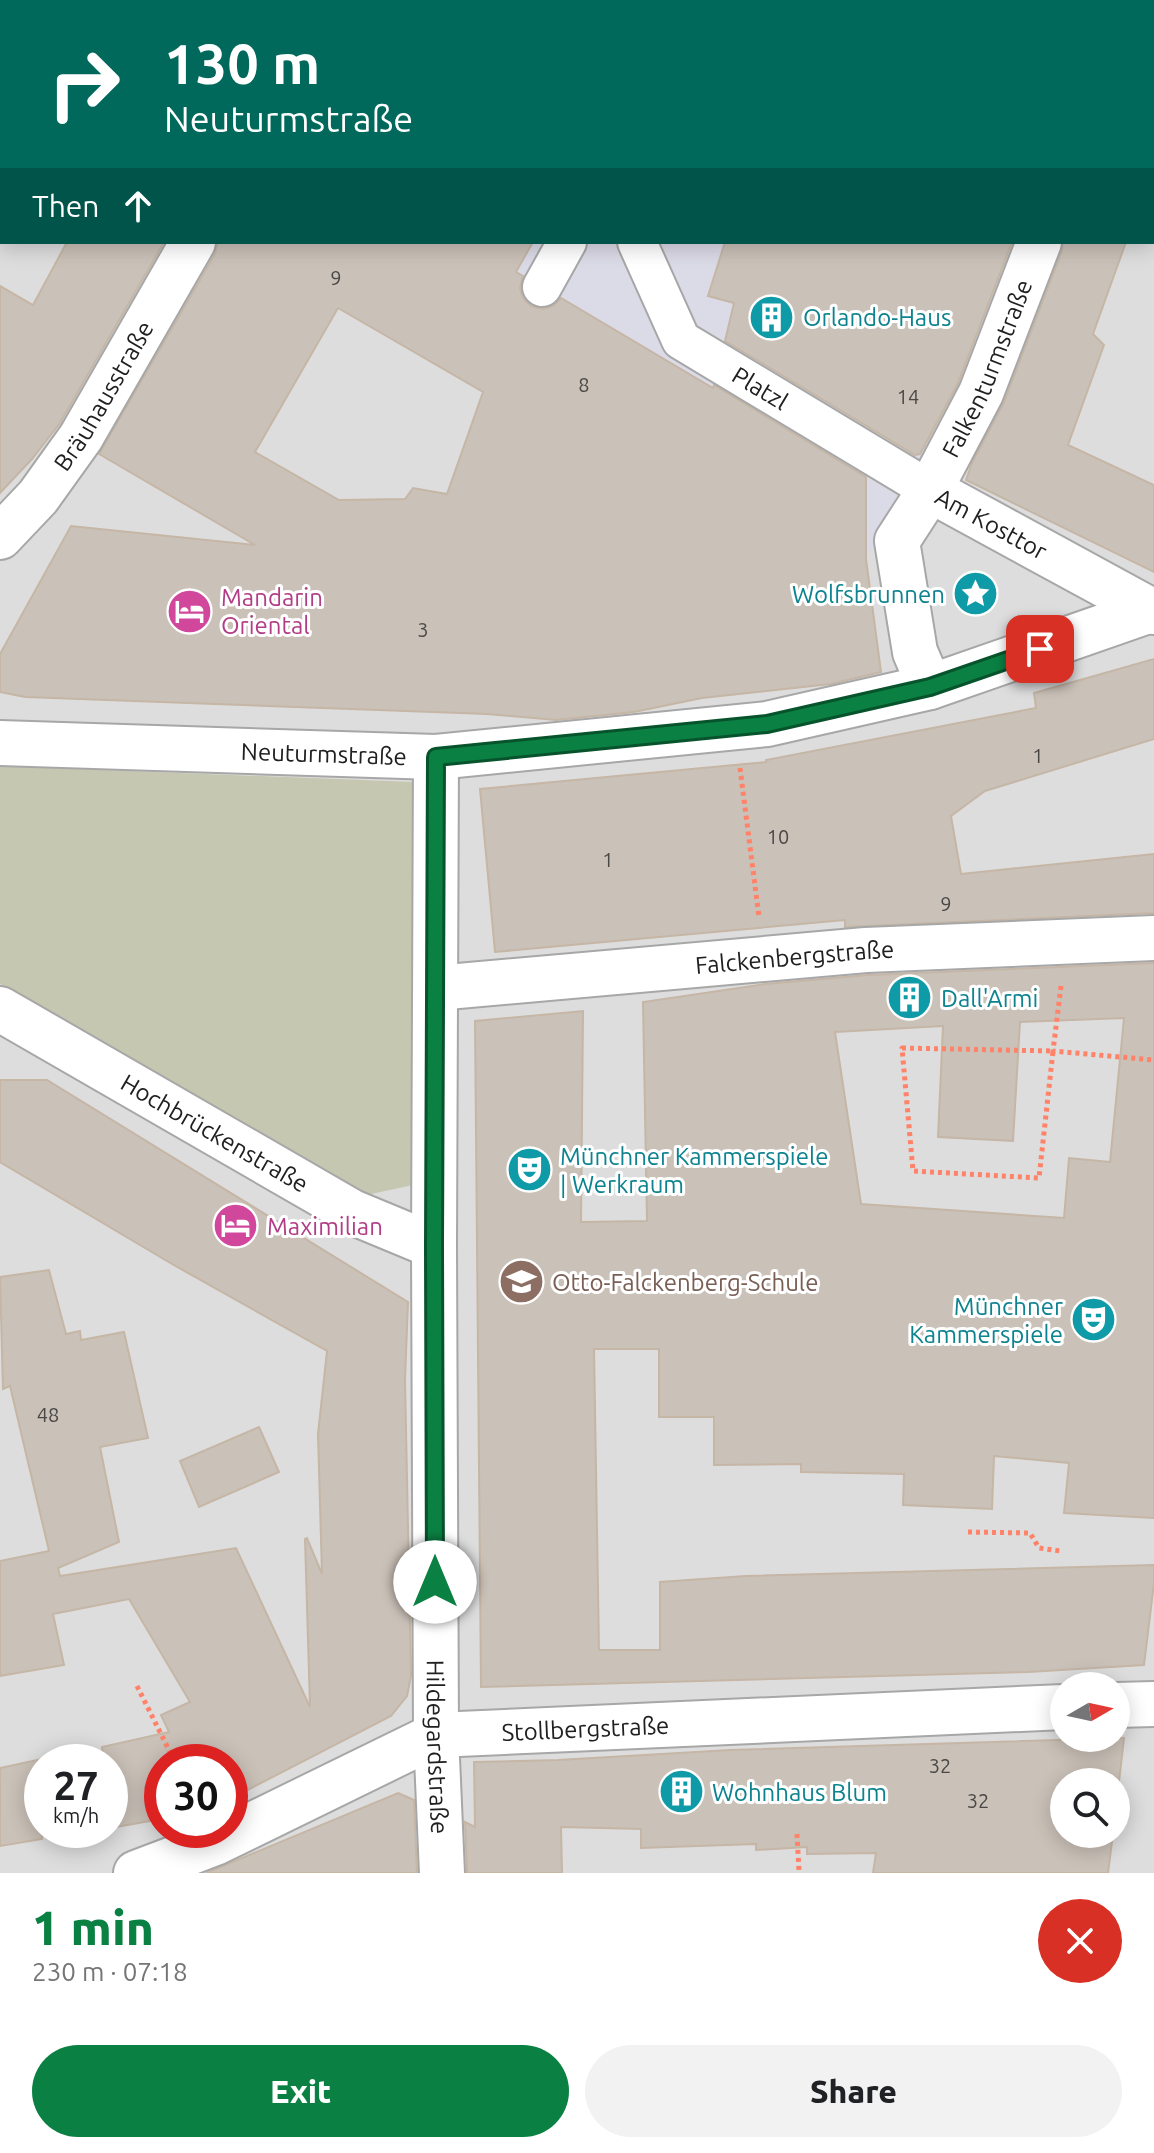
<!DOCTYPE html>
<meta charset="utf-8">
<style>
body{margin:0;font-family:Ubuntu,sans-serif;background:#f2f2f2;color:#202124;height:100vh;display:flex;flex-direction:column;font-size:30px;white-space:nowrap}
*{box-sizing:border-box;margin:0}
p{font-size:26px;color:#757577}
.icon{flex:none;width:44px;height:44px;fill:none;stroke:currentColor;stroke-width:2;stroke-linecap:round;stroke-linejoin:round}
.map{position:relative;height:1873px;overflow:hidden}
.sheet{display:flex;flex-direction:column;background:#fff;flex:1}
.sheet>*{flex:none}
.top-card{position:absolute;left:0px;top:0px;width:1154px;height:244px;box-shadow:0 4px 20px #0003;background:#00695c;color:#fff;overflow:hidden}
.needle{width:52px;rotate:81deg}
.buttons{position:absolute;left:1050px;top:1672px;display:grid;gap:16px}
.buttons a{display:grid;place-items:center;width:80px;height:80px;border-radius:50%;background:#fff;box-shadow:0 4px 20px #0003;font-size:40px}
.speed{position:absolute;left:24px;top:1744px;display:flex;gap:16px;font-size:40px;font-weight:700;text-align:center}
.speed>*{display:grid;place-content:center;width:104px;height:104px;border-radius:50%;background:#fff;box-shadow:0 4px 20px #0003;line-height:1}
.speed small{font-size:20px;font-weight:400}
.speed .limit{border:12px solid #d22;background:#fff;color:#111}
.pin{position:absolute;display:grid;place-items:center;width:68px;height:68px;color:#fff;margin:-34px;border-radius:16px;box-shadow:0 4px 12px #0006}
.me{position:absolute;width:88px;margin:-44px;rotate:0deg;stroke-linejoin:round;filter:drop-shadow(0 0 6px #0008)}
.turn{display:flex;align-items:center;gap:28px;height:168px;padding:0 32px;font-size:36px}
.turn .icon{width:104px;height:104px;stroke-width:2.5}
.turn b{display:block;font-size:56px;line-height:68px}
.then{display:flex;align-items:center;height:76px;padding:0 32px;background:#0003;gap:16px;font-size:30px}
.round{display:grid;place-items:center;flex:none;width:84px;height:84px;border-radius:42px;background:#f2f2f2}
.overview{display:flex;align-items:center;justify-content:space-between;height:136px;padding:0 32px}
h1{font-size:48px;font-weight:800;line-height:60px;color:#0b8043}
.cta{display:flex;gap:16px;margin-top:auto;padding:16px 32px}
.cta a{flex:1;height:92px;border-radius:48px;background:#0b8043;color:#fff;font-size:32px;font-weight:800;line-height:92px;text-align:center}
.cta a+a{background:#f2f2f2;color:#202124}
.map>svg:first-child{display:block}
.residential{fill:#dedddd;fill-rule:evenodd}
.construction{fill:#c6c7b0}
.plaza{fill:#dbdae7}
.building{fill:#cac1b8;stroke:#c5b6a6;stroke-width:2;fill-rule:evenodd}
.lines{fill:none;stroke-linecap:round;stroke-linejoin:round}
.pedestrian-casing{stroke:#a7a7a7;stroke-width:42}
.minor-casing{stroke:#a7a7a7;stroke-width:48}
.path{stroke:#ff8269;stroke-width:5;stroke-dasharray:4 4;stroke-linecap:butt}
.pedestrian{stroke:#fff;stroke-width:38}
.minor{stroke:#fff;stroke-width:44}
.route-casing{stroke:#07532c;stroke-width:20}
.route{stroke:#0b8043;stroke-width:14}
.labels{text-anchor:middle;dominant-baseline:central;stroke-width:6;stroke-linejoin:round;paint-order:stroke}
.number-label{font-size:20px;fill:#4a4846}
.culture-label{font-size:24px;fill:#0d838f;stroke:#fff;text-anchor:start}
.street-label{font-size:24px;fill:#202020;stroke:#fff}
.hotel-label{font-size:24px;fill:#b23c85;stroke:#fff;text-anchor:start}
.education-label{font-size:24px;fill:#785e54;stroke:#fff;text-anchor:start}
</style>
<div class="map">
<svg width="1154" height="1873" viewBox="0 0 1154 1873">
<rect width="100%" height="100%" fill="#f1eee6"/>
<!-- residential -->
<path class="residential" d="M0 0H1154V1873H0ZM2 2H1152V242H2ZM1064 1686H1116V1738H1064ZM42 1762H110V1830H42ZM162 1762H230V1830H162ZM1064 1782H1116V1834H1064Z"/>
<!-- construction -->
<path class="construction" d="M0 766 414 782 413 1185 362 1196 0 984Z"/>
<!-- plaza -->
<path class="plaza" d="M533 242H725L709 295 734 303 848 412 843 421 905 457 927 453 866 559V477L516 272Z"/>
<!-- building -->
<g class="building">
<path d="M67 242H164L60 423 32 459 0 493V286L33 305Z"/>
<path d="M218 242H533L516 272 523 276 520 288 523 298 531 306 543 309 553 306 561 298 713 388 714 385 866 477V559L881 672 831 684 702 698 634 712 556 720 487 714 25 697 0 692V654L71 526 255 545 99 454 215 254ZM338 308 483 392 447 494 413 488 405 499 339 500 255 452Z"/>
<path d="M725 242H1012L958 383 920 454 915 455 725 341 734 303 708 296Z"/>
<path d="M1063 242H1126L1093 334 1104 345 1068 445 1154 485V572L966 480 972 463 1004 402 1062 251Z"/>
<path d="M1154 659V739L985 791 951 816 961 874 1154 854V913L845 927V920L495 952 480 789 766 762V760L1036 708 1034 693Z"/>
<path d="M1154 963V1518L1064 1513 1069 1463 994 1456 992 1509 903 1505 904 1474 801 1472V1464L714 1465V1417H659V1349H594L599 1650H660V1582L746 1576 1154 1565V1583L1144 1665 1028 1672 481 1687 475 1021 583 1011 581 1222 647 1221 643 1002 765 984 868 975ZM1124 1018 1110 1162 1069 1158 1064 1218 861 1204 835 1032 943 1026 938 1137 1013 1141 1020 1022Z"/>
<path d="M0 1080H47L408 1302 405 1380 411 1676 407 1696 391 1716 230 1799V1762H162V1819L110 1828V1762H103L102 1747 169 1732 161 1715 190 1702 129 1599 53 1614 64 1665 0 1676V1561L49 1551 10 1386 3 1389 0 1277 49 1270 66 1334 80 1331 81 1340 124 1332 148 1438 100 1447 119 1542 58 1568 60 1576 236 1548 310 1707 305 1539 307 1538 322 1574 318 1434 327 1351 172 1264 0 1162Z"/>
<path d="M259 1427 279 1472 199 1507 180 1461Z"/>
<path d="M1124 1738 1116 1808V1782H1064V1834H1113L1108 1873H873L876 1853 807 1854V1847L756 1850V1844L641 1848V1829L561 1827 562 1873H467L465 1822 475 1827 474 1762 558 1760 730 1750Z"/>
<path d="M42 1759V1839L0 1846V1768Z"/>
<path d="M398 1793 414 1800 417 1873H206Z"/>
</g>
<g class="lines">
<defs>
<g id="pedestrian">
<path d="M205 0 209 2"/>
<path d="M775 0 781 2"/>
<path id="s1" d="M637 242 681 340 930 490"/>
<path d="M542 287 567 242"/>
</g>
<g id="minor">
<path d="M318 2V0"/>
<path d="M1128 2 1129 0"/>
<path id="s2" d="M930 490 1154 612"/>
<path id="s3" d="M0 537 38 497 81 437 193 242"/>
<path id="s4" d="M930 687 915 652 897 541 930 490 981 393 1039 242"/>
<path id="s5" d="M0 743 436 757 767 724 930 687 1151 610"/>
<path id="s6" d="M436 757 434 1246 436 1735 442 1873"/>
<path id="s7" d="M436 988 866 950 1154 938"/>
<path id="s8" d="M0 1009 352 1212 434 1246"/>
<path d="M1116 1705 1154 1704"/>
<path id="s9" d="M136 1873 215 1843 436 1735 1064 1707"/>
</g>
</defs>
<!-- pedestrian casing -->
<use href="#pedestrian" class="pedestrian-casing"/>
<!-- minor casing -->
<use href="#minor" class="minor-casing"/>
<!-- path -->
<g class="path">
<path d="M740 768 759 917"/>
<path d="M1061 986 1053 1051 1154 1060"/>
<path d="M902 1048 1053 1051 1039 1178 913 1171Z"/>
<path d="M968 1532 1030 1533 1039 1548 1060 1551"/>
<path d="M137 1686 175 1762"/>
<path d="M797 1834 799 1871"/>
</g>
<!-- pedestrian -->
<use href="#pedestrian" class="pedestrian"/>
<!-- minor -->
<use href="#minor" class="minor"/>
</g>
<g class="lines">
<defs>
<path id="route" d="M435 1582 434 1246 436 757 767 724 930 687 1040 649"/>
</defs>
<!-- route casing -->
<use href="#route" class="route-casing"/>
<!-- route -->
<use href="#route" class="route"/>
</g>
<!-- icons -->
<defs>
<symbol id="building-disc" viewBox="-11 -11 22 22"><circle r="9.5" fill="#0f9aa8" stroke="#fff"/><path d="M-4-6H4V6H1V3H-1V6H-4ZM-2.5-4.3h1.7v1.8h-1.7ZM.8-4.3h1.7v1.8H.8ZM-2.5-1h1.7V.8h-1.7ZM.8-1h1.7V.8H.8Z" fill="#fff"/></symbol>
<symbol id="sight-disc" viewBox="-11 -11 22 22"><circle r="9.5" fill="#0f9aa8" stroke="#fff"/><path d="M0-6L1.8-2.2L6-1.7L2.9 1.2L3.7 5.4L0 3.3L-3.7 5.4L-2.9 1.2L-6-1.7L-1.8-2.2Z" fill="#fff"/></symbol>
<symbol id="hotel-disc" viewBox="-11 -11 22 22"><circle r="9.5" fill="#d1479c" stroke="#fff"/><path d="M-6-4.5h1.5V1H6V5H4.5V3h-9V5H-6ZM-4 0a1.8 1.8 0 1 1 3.6 0ZM.5 0V-2.5h3Q6-2.5 6 0Z" fill="#fff"/></symbol>
<symbol id="theatre-disc" viewBox="-11 -11 22 22"><circle r="9.5" fill="#0f9aa8" stroke="#fff"/><path d="M-5-5.5Q0-4 5-5.5V0Q5 5 0 6Q-5 5-5 0ZM-3.3-2.5H-1v1.5H-3.3ZM1-2.5H3.3v1.5H1ZM-2.8 1Q0 5.5 2.8 1Z" fill="#fff"/></symbol>
<symbol id="school-disc" viewBox="-11 -11 22 22"><circle r="9.5" fill="#8d6e63" stroke="#fff"/><path d="M0-5L7-2L0 1L-7-2ZM-4 1L0 2.5L4 1V4Q0 6-4 4Z" fill="#fff"/></symbol>
</defs>
<g fill-rule="evenodd">
<use href="#building-disc" x="746" y="292" width="51" height="51"/>
<use href="#sight-disc" x="950" y="568" width="51" height="51"/>
<use href="#hotel-disc" x="164" y="586" width="51" height="51"/>
<use href="#building-disc" x="884" y="972" width="51" height="51"/>
<use href="#theatre-disc" x="504" y="1144" width="51" height="51"/>
<use href="#hotel-disc" x="210" y="1200" width="51" height="51"/>
<use href="#school-disc" x="496" y="1256" width="51" height="51"/>
<use href="#theatre-disc" x="1068" y="1294" width="51" height="51"/>
<use href="#building-disc" x="656" y="1766" width="51" height="51"/>
</g>
<g class="labels">
<!-- number labels -->
<g class="number-label">
<text x="336" y="277">9</text>
<text x="584" y="384">8</text>
<text x="908" y="396">14</text>
<text x="423" y="629">3</text>
<text x="1038" y="755">1</text>
<text x="778" y="836">10</text>
<text x="608" y="859">1</text>
<text x="946" y="903">9</text>
<text x="48" y="1414">48</text>
<text x="940" y="1765">32</text>
<text x="978" y="1800">32</text>
</g>
<!-- culture labels -->
<g class="culture-label">
<text x="803" y="317">Orlando-Haus</text>
<text x="945" y="594" text-anchor="end">Wolfsbrunnen</text>
<text x="941" y="998">Dall'Armi</text>
<text x="560" y="1156">Münchner Kammerspiele<tspan x="560" dy="28">| Werkraum</tspan></text>
<text x="1063" y="1306" text-anchor="end">Münchner<tspan x="1063" dy="28">Kammerspiele</tspan></text>
<text x="712" y="1792">Wohnhaus Blum</text>
</g>
<!-- street labels -->
<g class="street-label">
<text stroke="none"><textPath href="#s4" startOffset="346">Falkenturmstraße</textPath></text>
<text stroke="none"><textPath href="#s1" startOffset="200">Platzl</textPath></text>
<text stroke="none"><textPath href="#s3" startOffset="176">Bräuhausstraße</textPath></text>
<text stroke="none"><textPath href="#s2" startOffset="70">Am Kosttor</textPath></text>
<text stroke="none"><textPath href="#s5" startOffset="324">Neuturmstraße</textPath></text>
<text stroke="none"><textPath href="#s7" startOffset="360">Falckenbergstraße</textPath></text>
<text stroke="none"><textPath href="#s8" startOffset="248">Hochbrückenstraße</textPath></text>
<text stroke="none"><textPath href="#s9" startOffset="480">Stollbergstraße</textPath></text>
<text stroke="none"><textPath href="#s6" startOffset="990">Hildegardstraße</textPath></text>
</g>
<!-- hotel labels -->
<g class="hotel-label">
<text x="221" y="597">Mandarin<tspan x="221" dy="28">Oriental</tspan></text>
<text x="267" y="1226">Maximilian</text>
</g>
<!-- education labels -->
<g class="education-label">
<text x="552" y="1282">Otto-Falckenberg-Schule</text>
</g>
</g>
</svg>
<div class="buttons">
<a><svg class="needle" viewBox="-14 -14 28 28"><path d="M0-13l5 13h-10z" fill="#e53935"/><path d="M0 13l5-13h-10z" fill="#757577"/></svg></a>
<a><svg class="icon" aria-label="search" viewBox="0 0 24 24"><circle cx="10" cy="10" r="6"/><path d="M15 15l6 6"/></svg></a>
</div>
<div class="speed"><div>27<small>km/h</small></div><div class="limit">30</div></div>
<div class="pin" style="left:1040px;top:649px;background:#d93025"><svg class="icon" aria-label="arrive" viewBox="0 0 24 24"><path d="M6 21V4h12l-3 4 3 4H6"/></svg></div>
<svg class="me" style="left:435px;top:1582px" viewBox="-20 -20 40 40"><circle r="19" fill="#fff"/><path d="M0-13L10 11 0 6-10 11z" fill="#0b8043"/></svg>
<div class="top-card">
<div class="turn"><svg class="icon" aria-label="right" viewBox="0 0 24 24"><path d="M7 20v-9h11M14 6l5 5-5 5"/></svg><div><b>130 m</b>Neuturmstraße</div></div>
<div class="then">Then<svg class="icon" aria-label="ahead" viewBox="0 0 24 24"><path d="M12 20V5M6 11l6-6 6 6"/></svg></div>
</div>
</div>
<section class="sheet">
<div class="overview"><div><h1>1 min</h1><p>230 m · 07:18</p></div><a class="round" style="background:#d93025;color:#fff"><svg class="icon" aria-label="close" viewBox="0 0 24 24"><path d="M6 6l12 12M18 6L6 18"/></svg></a></div>
<div class="cta"><a>Exit</a><a>Share</a></div>
</section>
